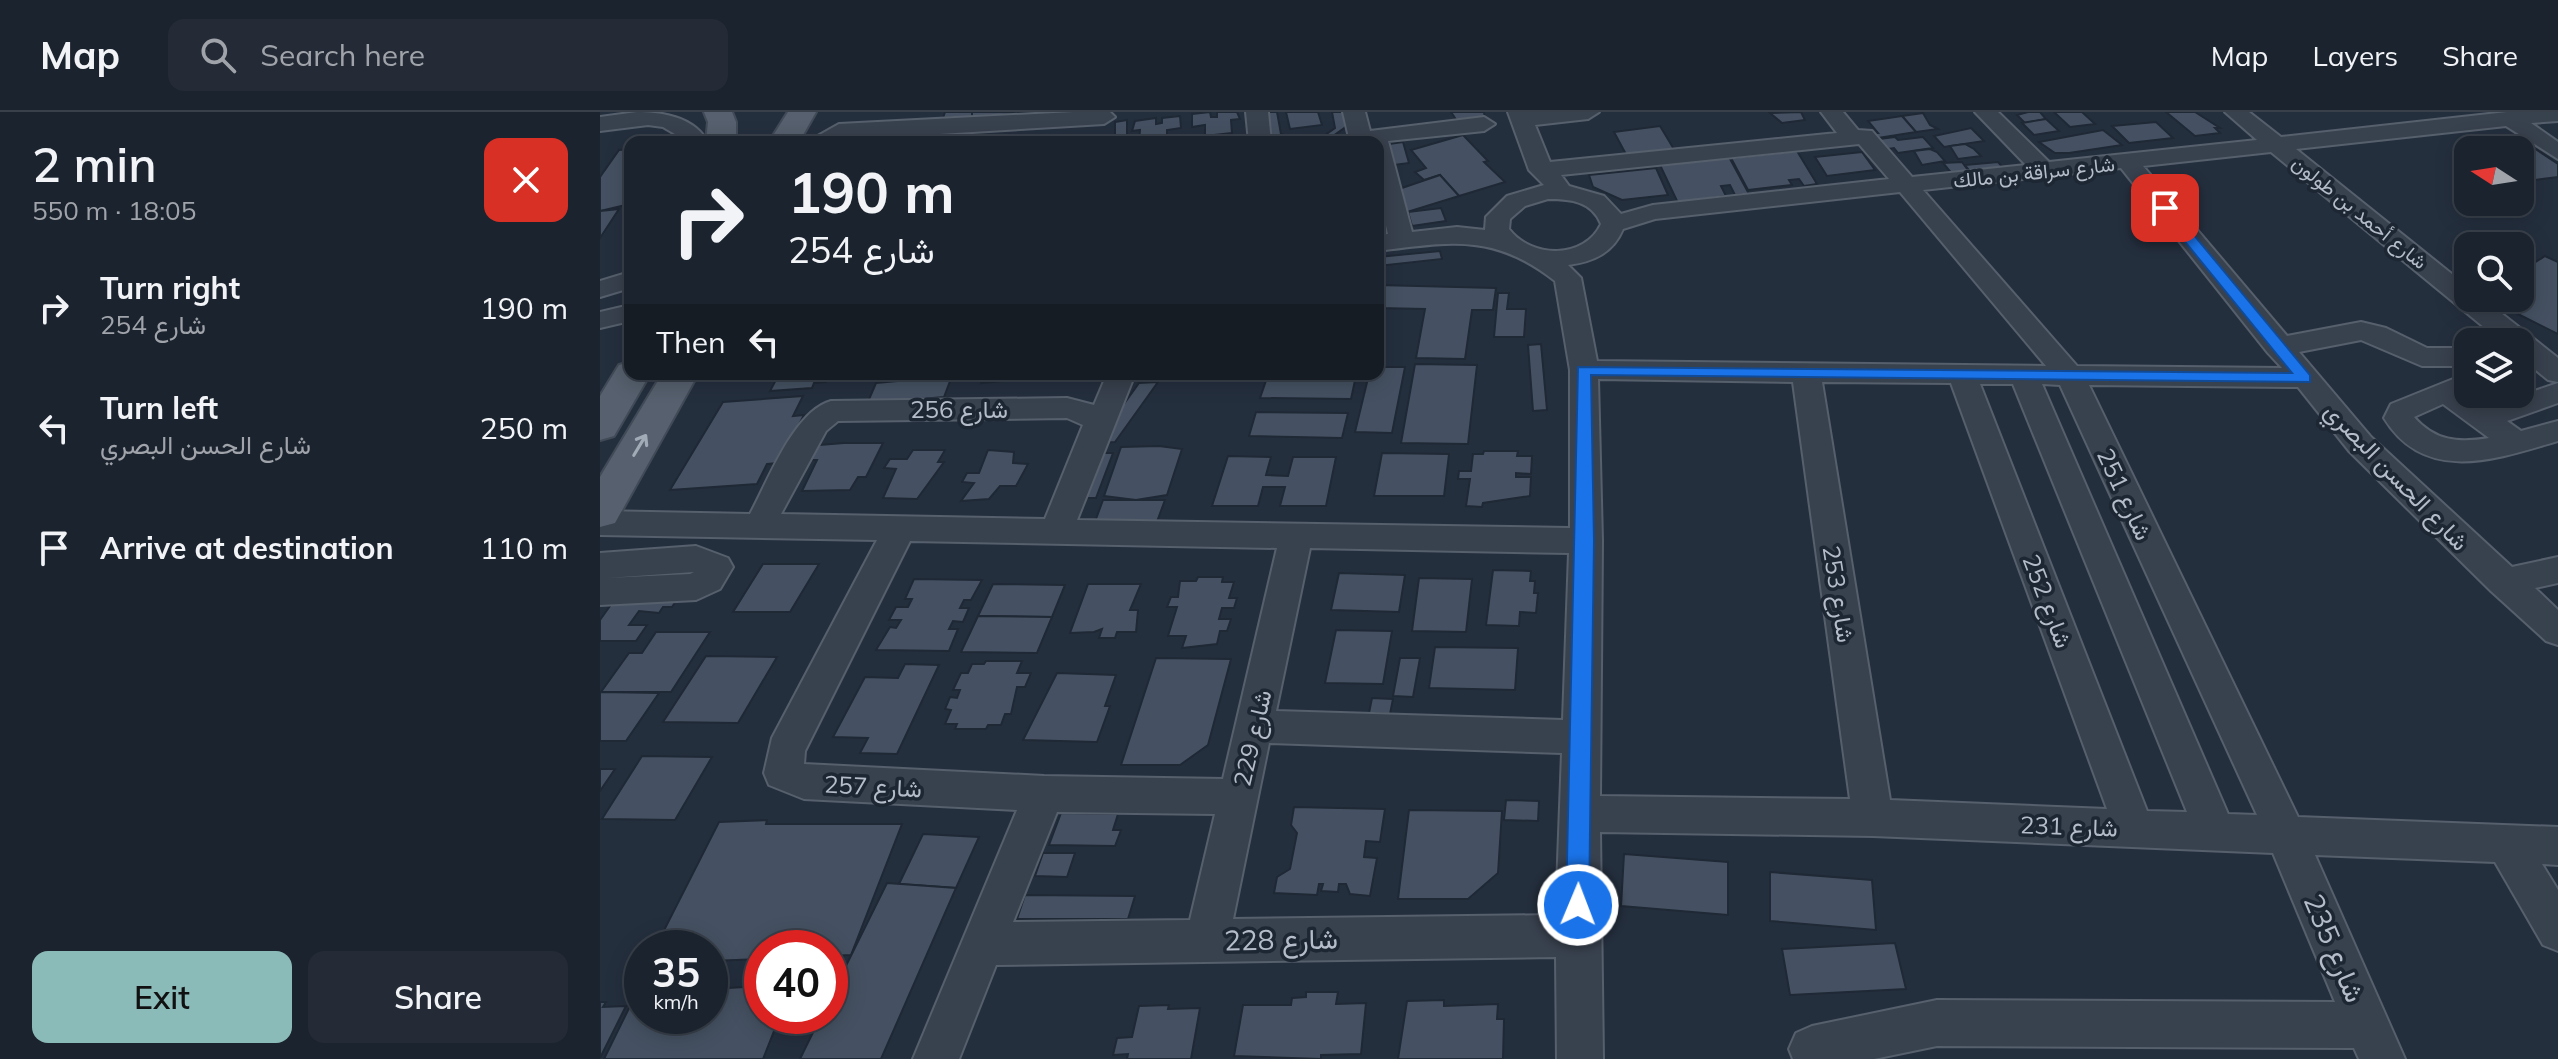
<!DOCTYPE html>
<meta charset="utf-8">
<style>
body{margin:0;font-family:Mulish,Vazirmatn,sans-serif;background:#242b36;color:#f1f3f6;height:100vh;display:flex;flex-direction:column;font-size:30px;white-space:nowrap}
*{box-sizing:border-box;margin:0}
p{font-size:26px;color:#a0a4aa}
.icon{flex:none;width:44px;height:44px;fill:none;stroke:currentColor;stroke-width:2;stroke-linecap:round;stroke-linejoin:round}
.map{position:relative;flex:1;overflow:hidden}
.panel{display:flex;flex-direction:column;background:#1b232e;width:600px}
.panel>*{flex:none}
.top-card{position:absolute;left:24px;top:24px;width:760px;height:244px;border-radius:16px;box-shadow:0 4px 20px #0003,0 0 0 2px #39404a;background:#1b232e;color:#f1f3f6;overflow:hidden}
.needle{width:52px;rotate:282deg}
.tools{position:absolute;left:1854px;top:24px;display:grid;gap:16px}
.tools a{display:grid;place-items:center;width:80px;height:80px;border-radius:16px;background:#1b232e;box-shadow:0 4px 20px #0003,0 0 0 2px #39404a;font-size:40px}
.speed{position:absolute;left:24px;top:818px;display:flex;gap:16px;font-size:40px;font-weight:700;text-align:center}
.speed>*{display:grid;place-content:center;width:104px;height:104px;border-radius:50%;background:#1b232e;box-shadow:0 4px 20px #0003,0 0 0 2px #39404a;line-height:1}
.speed small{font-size:20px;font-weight:400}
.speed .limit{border:12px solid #d22;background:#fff;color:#111}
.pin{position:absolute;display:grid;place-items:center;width:68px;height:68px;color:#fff;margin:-34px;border-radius:16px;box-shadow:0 4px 12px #0006}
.me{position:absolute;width:88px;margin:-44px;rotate:1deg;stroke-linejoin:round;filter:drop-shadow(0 0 6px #0008)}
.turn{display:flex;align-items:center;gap:28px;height:168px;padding:0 32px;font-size:36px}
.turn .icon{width:104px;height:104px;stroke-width:2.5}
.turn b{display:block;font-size:56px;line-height:68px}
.then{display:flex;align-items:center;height:76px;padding:0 32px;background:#0003;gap:16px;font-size:30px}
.round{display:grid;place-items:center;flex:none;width:84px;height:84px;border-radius:16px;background:#242b36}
.head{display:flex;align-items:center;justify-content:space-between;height:136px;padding:0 32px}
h1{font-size:48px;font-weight:600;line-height:60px}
.cta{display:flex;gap:16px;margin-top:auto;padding:16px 32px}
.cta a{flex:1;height:92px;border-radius:16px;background:#8bbbb9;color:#111;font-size:32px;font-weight:600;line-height:92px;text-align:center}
.cta a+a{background:#242b36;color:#f1f3f6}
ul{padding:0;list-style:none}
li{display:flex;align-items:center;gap:24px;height:120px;padding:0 32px}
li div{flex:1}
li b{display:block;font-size:30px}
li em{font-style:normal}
header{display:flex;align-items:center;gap:48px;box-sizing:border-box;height:112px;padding:0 40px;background:#1b232e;border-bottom:2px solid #39404a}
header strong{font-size:38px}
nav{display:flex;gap:44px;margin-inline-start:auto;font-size:28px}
.search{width:560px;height:72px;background:#242b36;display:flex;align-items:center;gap:20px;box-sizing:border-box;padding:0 28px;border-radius:16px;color:#a0a4aa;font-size:30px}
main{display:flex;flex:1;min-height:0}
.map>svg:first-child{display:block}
.building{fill:#455162;stroke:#1f2835;stroke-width:2}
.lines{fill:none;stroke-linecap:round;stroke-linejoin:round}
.minor-casing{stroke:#565f6c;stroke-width:4}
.major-casing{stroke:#414a57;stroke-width:4}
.minor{fill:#38414e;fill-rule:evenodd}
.major{fill:#56606e;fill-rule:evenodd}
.oneway{stroke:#a1aab7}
.route{fill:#1a73e8;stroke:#114b97;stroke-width:2}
.labels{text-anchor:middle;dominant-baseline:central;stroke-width:7;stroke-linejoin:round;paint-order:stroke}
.far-street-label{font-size:20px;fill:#b4bcc9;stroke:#1d2633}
.street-label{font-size:24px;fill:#b4bcc9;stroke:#1d2633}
.near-street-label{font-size:28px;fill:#b4bcc9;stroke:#1d2633}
</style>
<header>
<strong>Map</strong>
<div class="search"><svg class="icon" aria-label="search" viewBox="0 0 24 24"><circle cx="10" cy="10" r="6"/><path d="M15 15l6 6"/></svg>Search here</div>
<nav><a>Map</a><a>Layers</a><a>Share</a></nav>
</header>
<main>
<section class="panel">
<div class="head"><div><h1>2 min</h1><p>550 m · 18:05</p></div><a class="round" style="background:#d93025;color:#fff"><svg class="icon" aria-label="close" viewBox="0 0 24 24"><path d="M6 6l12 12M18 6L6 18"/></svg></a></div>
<ul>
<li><svg class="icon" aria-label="right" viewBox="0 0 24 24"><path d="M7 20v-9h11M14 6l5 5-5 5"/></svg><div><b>Turn right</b><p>شارع 254</p></div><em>190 m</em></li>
<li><svg class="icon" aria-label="left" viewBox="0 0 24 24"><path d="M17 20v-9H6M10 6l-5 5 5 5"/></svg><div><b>Turn left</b><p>شارع الحسن البصري</p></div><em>250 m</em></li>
<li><svg class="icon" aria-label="arrive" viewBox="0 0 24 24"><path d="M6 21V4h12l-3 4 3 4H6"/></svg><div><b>Arrive at destination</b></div><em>110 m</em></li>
</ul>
<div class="cta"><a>Exit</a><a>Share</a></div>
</section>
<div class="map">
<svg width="1958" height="947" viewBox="0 0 1958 947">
<rect width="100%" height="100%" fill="#242f3e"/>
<!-- building -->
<g class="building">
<path d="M345 0H372V5L343 6Z"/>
<path d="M372 0H443L372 5Z"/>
<path d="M610 0 611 5H617V0H637L640 7 631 8 632 21 605 24V13L592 15V2Z"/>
<path d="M666 0H677L681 22 692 26 725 23 735 16 732 0H743L747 14 726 29 683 30 669 23Z"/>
<path d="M686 0H718L722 13 690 17Z"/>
<path d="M851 0H884L885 6 857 9Z"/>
<path d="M1201 0 1205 8 1182 11 1170 1Z"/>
<path d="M1428 0H1440L1446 7 1425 11 1417 3Z"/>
<path d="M1454 0H1482L1495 12 1470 15Z"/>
<path d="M1566 0H1595L1620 16H1615L1620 21 1595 24Z"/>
<path d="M1323 1 1330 13 1338 17 1316 20 1302 4Z"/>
<path d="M580 4 581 16 567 18V29L539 30 540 18 532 19 535 9 556 6V12L562 11V6Z"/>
<path d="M1302 4 1316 20 1278 26 1274 21H1278L1268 9Z"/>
<path d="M1446 7 1459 19 1434 23 1422 11Z"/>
<path d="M527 8V30H515V10Z"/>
<path d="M1556 10 1573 26 1529 31 1512 14Z"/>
<path d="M1060 14 1075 39 1028 46 1014 20Z"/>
<path d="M1371 16 1384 29 1344 35 1334 24Z"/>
<path d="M1503 18 1522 33 1469 41H1455L1439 30Z"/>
<path d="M409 23 408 30H362L363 29Z"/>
<path d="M863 23 888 49 884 50 905 70 859 84 840 63 824 68 815 60 826 56 811 38Z"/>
<path d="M469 25V30H426L436 26Z"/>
<path d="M1295 25 1298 28 1323 25 1333 36 1298 41 1294 36 1288 37 1279 27Z"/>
<path d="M803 30 809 51 794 53 789 32Z"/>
<path d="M1925 30 1958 52V65L1935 68 1920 58V38L1886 35Z"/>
<path d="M1365 32 1374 37 1381 44 1358 47 1350 34Z"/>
<path d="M30 37V92L0 99V65L19 38Z"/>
<path d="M1330 37 1337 40 1345 49 1322 53 1314 39Z"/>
<path d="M1197 39 1217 72 1204 74 1199 67 1189 68 1192 73 1148 78 1131 46Z"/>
<path d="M1262 40 1275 58 1227 64 1215 45Z"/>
<path d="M1129 45 1149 82 1135 83 1130 73 1121 74 1126 84 1078 91 1060 53Z"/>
<path d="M1362 50 1370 61 1353 63 1343 51Z"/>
<path d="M1398 50 1405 58 1372 62 1365 53Z"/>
<path d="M1056 56 1068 83 1022 88 993 75 989 63Z"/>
<path d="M840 63 859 84 804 101 799 77Z"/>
<path d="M841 96 846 109 812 114 808 100Z"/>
<path d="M19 97 0 126V99Z"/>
<path d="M840 139 842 147 778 154V145Z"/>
<path d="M1945 144 1958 150V222L1910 198 1917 193 1904 186H1920V160Z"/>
<path d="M778 173 896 176 893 198H872L865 247 816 246 825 197 778 196Z"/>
<path d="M898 181H909L907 197H926L924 225H894Z"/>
<path d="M941 232 947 298 933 299 928 233Z"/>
<path d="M815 252 877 253 868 332 801 331Z"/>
<path d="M778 255H805L792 321 755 320 769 262H778Z"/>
<path d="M179 262H233L226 270 214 271 212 276 170 279Z"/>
<path d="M376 262H425L424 267 381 271 384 262Z"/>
<path d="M453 262H497L451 268Z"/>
<path d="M668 263 756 264 751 287 660 286Z"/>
<path d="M352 264 344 285 267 292 276 271Z"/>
<path d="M558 270 515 330 496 331 539 271Z"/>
<path d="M203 284 193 304 204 303 179 351 167 352 157 372 70 378 123 290Z"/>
<path d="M656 300 748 301 742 326 649 324Z"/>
<path d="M244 331H283L266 365H258L250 378 202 379 217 348H210L219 333Z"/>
<path d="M559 334 582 337 567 383 536 388 504 384 521 335Z"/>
<path d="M313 338H345L338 350H344L317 387 283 386 296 357 284 356 290 347H307Z"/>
<path d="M388 338 414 340 413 351 428 352 416 374H400L389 387 361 389 374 371 362 370 367 361H379Z"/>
<path d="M884 339H918L917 344H932L931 362 916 361V365H931L930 384 883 391 882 395 866 394 870 367H858L859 359H871L873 342H883Z"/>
<path d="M494 341H513L496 386H476Z"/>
<path d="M782 341 849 342 844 384H774Z"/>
<path d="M628 344 671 345 666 363 688 364 693 345H736L726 394H680L685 375H663L658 394H612Z"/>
<path d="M503 388H565L555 415H493Z"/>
<path d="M163 452H219L190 500H133Z"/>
<path d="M893 458 931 459 930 469H935L934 481H938L936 501 920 500 919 514 886 513Z"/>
<path d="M739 461 805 463 799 500 731 498Z"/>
<path d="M598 465H623L622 470H634L629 486H637L634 496H622L619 507H631L627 519H620L617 532 582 536 586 524H568L577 495H567L571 485H578L580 469H596Z"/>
<path d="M819 466 872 467 866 520 812 519Z"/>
<path d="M314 467 382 468 371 488H364L360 496H369L363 510 353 509 349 517H358L349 539 276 538 290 515 296 516 301 508H289L296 495H308L312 487H305Z"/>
<path d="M393 472 465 473 452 505 378 504Z"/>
<path d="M488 472H541L530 498H538L536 520H517L515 526H499L502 517 494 520 470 521Z"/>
<path d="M20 480H82L72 495H63L59 501 39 499 29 513H47L36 529H0V508Z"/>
<path d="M378 504 452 505 437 541 361 540Z"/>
<path d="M736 518 792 519 783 572 725 571Z"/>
<path d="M56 520H110L71 580H1L29 541H42Z"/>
<path d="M835 535 918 536 915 578 829 576Z"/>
<path d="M106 544 177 545 138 611 63 610Z"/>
<path d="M556 546 631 547 608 633 580 653H521Z"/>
<path d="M800 546H820L813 585 793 584Z"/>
<path d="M386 549H422L417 561H431L425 575H417L411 602H405L401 613H388L386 617H355L357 612H345L351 598 345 597 350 585 357 586 360 578H353L361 561H368L372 552H384Z"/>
<path d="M305 552 339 553 297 642 260 641 268 626 233 625 265 565 298 566Z"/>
<path d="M457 561 516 563 505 594H510L497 630 423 628Z"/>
<path d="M0 580 59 581 26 629H0Z"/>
<path d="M772 586 793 587 790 602 769 601Z"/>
<path d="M42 644 112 645 75 708 2 707Z"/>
<path d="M0 657H15L0 679Z"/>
<path d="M906 688 939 689 938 709 904 708Z"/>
<path d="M694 695 785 697 780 730 766 729 764 745 777 746 770 784 750 782 746 772H739L738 780 721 779 723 772H719L717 783 674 781 677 765 690 757 697 721 691 713Z"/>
<path d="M809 698 902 699 898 761 868 787H798Z"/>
<path d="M461 701 518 702 513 718H521L515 734 449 733Z"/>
<path d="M167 708 166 712H302L251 843 230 844V836H162V847L110 849V836H55L119 710Z"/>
<path d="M323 722 379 725 356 776 299 772Z"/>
<path d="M443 741H475L467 765 435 764Z"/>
<path d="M1024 742 1128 750V803L1021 794Z"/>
<path d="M1170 760 1272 768 1276 818 1170 809Z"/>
<path d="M287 771 356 776 281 947H200L221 904H230V886Z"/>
<path d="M425 783 535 784 528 807H417Z"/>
<path d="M1295 831 1306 877 1190 883 1182 837Z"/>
<path d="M162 874V904H180L163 947H4L36 882 42 881V904H110V877Z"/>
<path d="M706 880H738L736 892 766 891 761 942 721 943V947L634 944 643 893H691L692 886 706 885Z"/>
<path d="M844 888V894L898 892 897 907H904L903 947H798L807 889Z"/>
<path d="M0 890H6L3 895 26 894 0 946Z"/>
<path d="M569 893 568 897 600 896 591 947H527L528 942 513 943 517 926 532 925 539 894Z"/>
</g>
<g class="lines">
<defs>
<g id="minor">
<path d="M37 0C59 0 88 4 103 23L101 30H79L80 25 63 15 48 13 0 19V5Z"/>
<path d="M474 0H510L515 5 504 12 207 30 239 12Z"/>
<path d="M646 0H668L671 30H649Z"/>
<path d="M743 0H765L770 19 884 5 895 12 884 19 788 29 812 120 857 115 885 118 886 105 907 84 944 73 929 58 908 0H999L988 7 935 13 950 50 1237 21 1221 0H1243L1258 18 1272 19 1312 65 1426 53 1375 0H1398L1449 50 1657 28 1625 0H1649L1681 25 1907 0H1958V9L1931 11 1958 30V47L1906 14 1696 37 1868 175V186H1882L1958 246V270L1948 268 1920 245V230H1902L1671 40 1543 54 1687 224 1761 210 1786 216 1827 236H1868V254H1822L1761 228 1699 240 1771 325 1912 455 1958 445V471L1935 476 1958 498V533L1946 529 1891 479 1749 339 1698 275 1489 273 1698 705 1958 715V753L1942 752 1958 778V839L1943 833 1895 750 1715 743 1805 947H1759L1754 936 1337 934 1274 947H1193L1189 937 1196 921 1212 914 1337 888 1735 890 1673 741 1273 724 1000 720 1003 947H957L956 845 396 853 359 947H313L417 698 204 687 169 673 164 661 172 626 277 428 0 423V399L150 402C168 369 194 299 231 289L467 286 494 293 507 262H535L477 408 970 416V258L955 169C894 121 851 130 778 139V123L788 122 778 80V30H750ZM1259 32 1289 67 1053 93 1021 102 1004 84 969 74 961 63ZM1521 56 1668 241 1682 256 1477 254 1323 78ZM1300 80 1446 254 997 249 981 166 968 153C993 150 1013 141 1023 117L1055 107ZM948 87C970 87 992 89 1001 112 985 147 932 147 909 117L910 107 925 94ZM998 267 1193 270 1250 687 1000 684 1002 429ZM1222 270 1351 271 1507 697 1290 688ZM1380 272H1413L1587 700 1547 699ZM1442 272 1460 273 1657 703 1628 702ZM467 306 483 313 445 407 181 402 226 319 238 309ZM310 429 677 436 623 667 444 664 204 652 205 639ZM710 436 969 441 963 608 676 599ZM669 631 962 641 956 803 633 807ZM457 700 615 702 590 808 413 810Z"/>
<path d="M30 160V176L0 185V169Z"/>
<path d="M30 193V209L0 216V200Z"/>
<path d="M1868 261V282L1887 295 1958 271V291L1907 309 1921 319 1958 309V329C1897 347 1825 373 1784 306L1791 292ZM1843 292 1889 326C1858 331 1835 329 1814 305Z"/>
<path d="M96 434 128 446 133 455 120 477 96 488 0 493V441ZM94 460 90 462 7 466Z"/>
</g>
<g id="major">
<path d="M104 0H132L136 10V30H106L108 10Z"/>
<path d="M188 0H216L199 30H169Z"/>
<path d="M30 250V262H50L14 324 0 328V284L19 253Z"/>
<path d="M62 262H98L15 411 0 415V365Z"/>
</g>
</defs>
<!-- minor casing -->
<use href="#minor" class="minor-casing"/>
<!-- major casing -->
<use href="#major" class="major-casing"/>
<!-- minor -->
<use href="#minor" class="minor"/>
<!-- major -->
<use href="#major" class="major"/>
</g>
<!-- one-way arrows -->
<defs><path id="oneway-shaft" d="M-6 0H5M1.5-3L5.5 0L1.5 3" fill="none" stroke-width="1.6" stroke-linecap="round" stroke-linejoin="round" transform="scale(2)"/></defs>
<use class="oneway" href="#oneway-shaft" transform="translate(40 333) rotate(-59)"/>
<!-- route -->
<path class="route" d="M1560 93H1569L1710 263V270L991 263 994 429 989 793 986 801 978 804 970 801 966 793 978 255 1692 261 1560 99Z"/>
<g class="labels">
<!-- far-street labels -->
<g class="far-street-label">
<text transform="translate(1434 60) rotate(-6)">شارع سراقة بن مالك</text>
<text transform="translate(1760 100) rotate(39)">شارع أحمد بن طولون</text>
</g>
<!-- street labels -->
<g class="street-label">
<text x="359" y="297">شارع 256</text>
<text transform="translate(1797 364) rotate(46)">شارع الحسن البصري</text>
<text transform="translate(1525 382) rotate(65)">شارع 251</text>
<text transform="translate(1239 482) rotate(81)">شارع 253</text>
<text transform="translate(1448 489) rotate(69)">شارع 252</text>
<text transform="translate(652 626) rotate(-77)">شارع 229</text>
<text transform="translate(273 674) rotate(3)">شارع 257</text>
<text transform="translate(1469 714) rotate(2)">شارع 231</text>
</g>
<!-- near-street labels -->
<g class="near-street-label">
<text transform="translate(681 827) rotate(-1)">شارع 228</text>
<text transform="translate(1735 836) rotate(67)">شارع 235</text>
</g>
</g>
</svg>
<div class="tools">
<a><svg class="needle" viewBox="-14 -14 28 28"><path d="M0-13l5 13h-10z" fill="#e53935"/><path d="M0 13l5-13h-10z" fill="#a0a4aa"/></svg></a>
<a><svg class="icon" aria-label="search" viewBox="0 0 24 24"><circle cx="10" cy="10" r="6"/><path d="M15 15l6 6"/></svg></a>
<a><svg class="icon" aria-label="layers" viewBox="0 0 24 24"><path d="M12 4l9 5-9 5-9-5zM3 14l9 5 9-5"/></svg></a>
</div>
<div class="speed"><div>35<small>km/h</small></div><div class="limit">40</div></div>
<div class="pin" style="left:1565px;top:96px;background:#d93025"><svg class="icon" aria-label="arrive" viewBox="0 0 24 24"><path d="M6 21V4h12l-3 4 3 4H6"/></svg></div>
<svg class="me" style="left:978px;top:793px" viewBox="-20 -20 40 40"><circle r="17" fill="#1a73e8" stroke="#fff" stroke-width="3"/><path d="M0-11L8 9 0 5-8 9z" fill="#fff"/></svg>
<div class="top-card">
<div class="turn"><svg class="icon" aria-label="right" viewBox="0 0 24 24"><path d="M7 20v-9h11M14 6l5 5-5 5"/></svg><div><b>190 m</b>شارع 254</div></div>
<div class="then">Then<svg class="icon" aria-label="left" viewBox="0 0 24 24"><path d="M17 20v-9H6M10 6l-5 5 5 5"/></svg></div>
</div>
</div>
</main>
